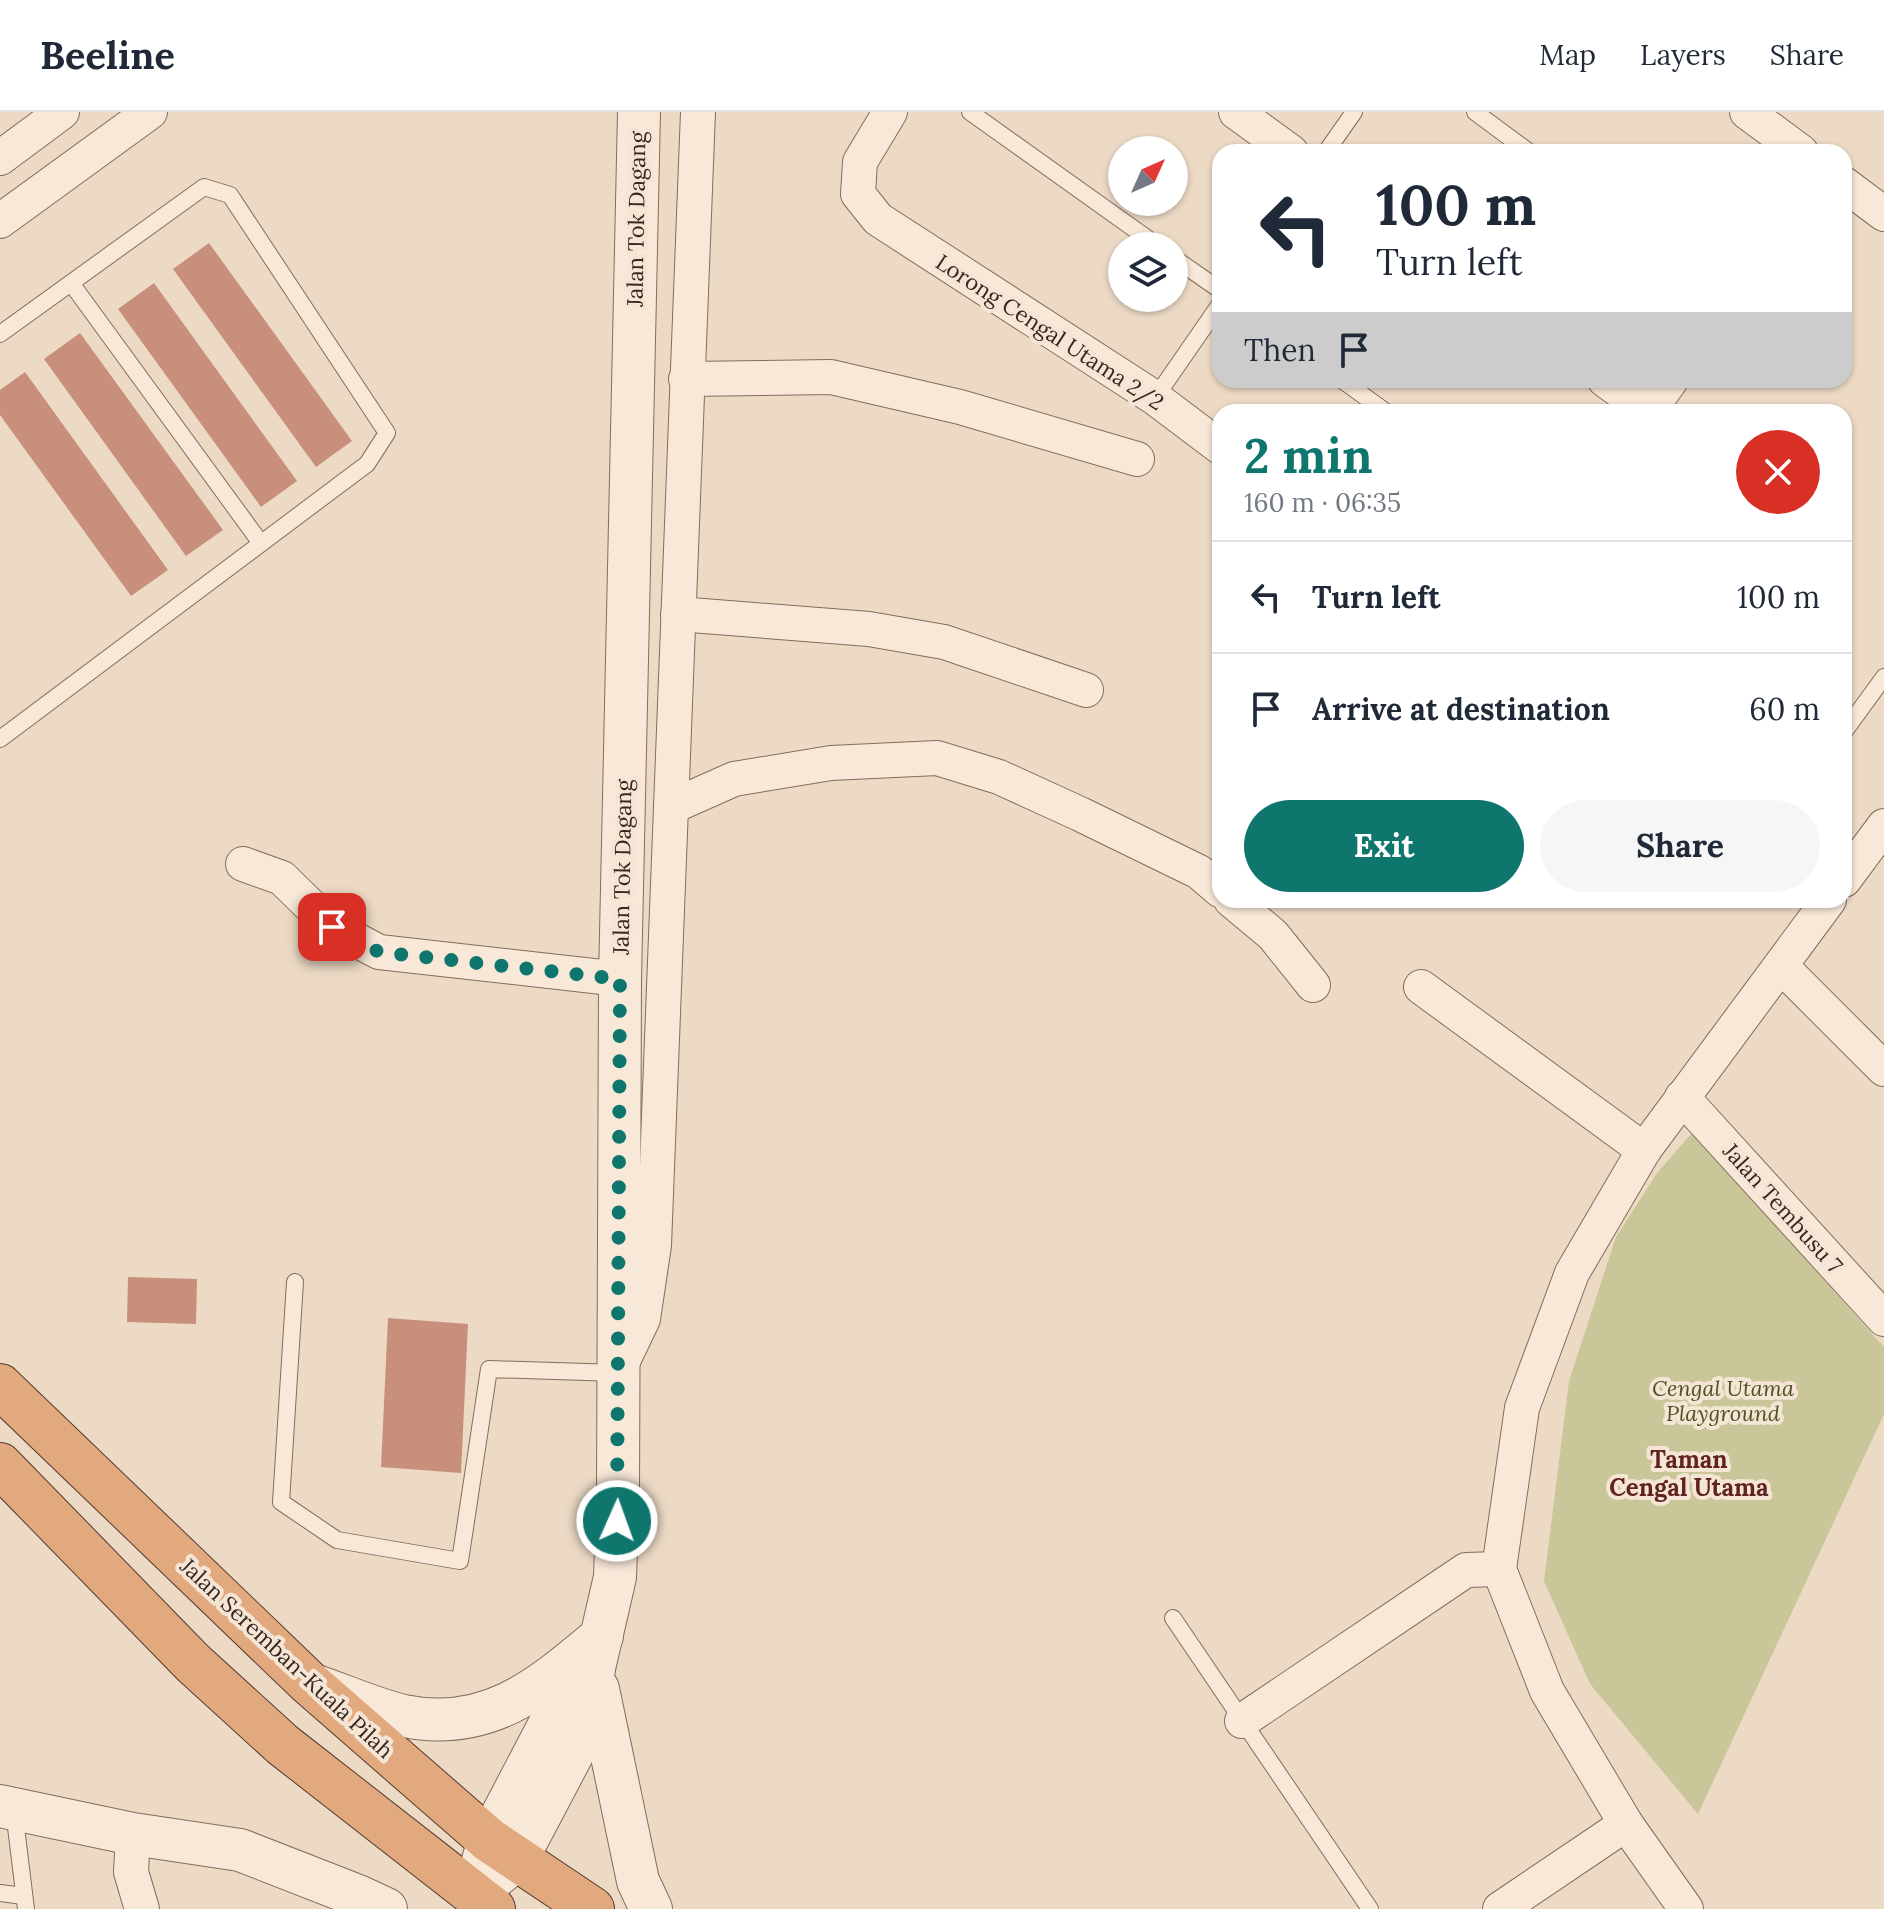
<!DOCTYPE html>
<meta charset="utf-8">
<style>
body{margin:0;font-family:Lora,serif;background:#f6f6f7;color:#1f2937;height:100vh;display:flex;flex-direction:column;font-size:30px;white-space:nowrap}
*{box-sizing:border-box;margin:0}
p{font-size:26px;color:#747a83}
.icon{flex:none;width:44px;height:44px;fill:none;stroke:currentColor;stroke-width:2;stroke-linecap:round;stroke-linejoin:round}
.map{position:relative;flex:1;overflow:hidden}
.sheet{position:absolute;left:1212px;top:292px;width:640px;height:504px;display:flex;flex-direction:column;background:#fff;border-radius:24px;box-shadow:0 2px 6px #0004}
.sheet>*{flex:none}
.banner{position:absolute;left:1212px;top:32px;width:640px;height:244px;border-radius:24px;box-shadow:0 2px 6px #0004;background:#fff;color:#1f2937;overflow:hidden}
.needle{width:52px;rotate:45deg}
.fabs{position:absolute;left:1108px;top:24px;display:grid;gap:16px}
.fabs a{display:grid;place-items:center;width:80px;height:80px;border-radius:50%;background:#fff;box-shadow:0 2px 6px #0004;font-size:40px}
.pin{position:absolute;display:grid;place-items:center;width:68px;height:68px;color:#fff;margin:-34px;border-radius:16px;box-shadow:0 4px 12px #0006}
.me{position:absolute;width:88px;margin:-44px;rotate:2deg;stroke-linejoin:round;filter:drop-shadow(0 0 6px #0008)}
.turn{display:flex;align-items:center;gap:28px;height:168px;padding:0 32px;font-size:36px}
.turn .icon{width:104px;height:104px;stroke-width:2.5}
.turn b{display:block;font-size:56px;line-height:68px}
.then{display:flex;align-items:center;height:76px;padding:0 32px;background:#0003;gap:16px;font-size:30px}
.round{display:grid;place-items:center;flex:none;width:84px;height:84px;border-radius:42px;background:#f6f6f7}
.head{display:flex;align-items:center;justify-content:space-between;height:136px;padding:0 32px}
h1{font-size:48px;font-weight:700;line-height:60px;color:#0f766e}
.button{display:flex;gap:16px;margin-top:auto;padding:16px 32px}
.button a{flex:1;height:92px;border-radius:48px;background:#0f766e;color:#fff;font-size:32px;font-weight:700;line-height:92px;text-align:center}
.button a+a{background:#f6f6f7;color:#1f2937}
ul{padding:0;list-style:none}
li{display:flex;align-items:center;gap:24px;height:112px;padding:0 32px;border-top:2px solid #e0e1e3}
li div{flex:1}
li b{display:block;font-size:30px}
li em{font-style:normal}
header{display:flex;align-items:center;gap:48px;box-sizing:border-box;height:112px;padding:0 40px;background:#fff;border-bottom:2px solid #e0e1e3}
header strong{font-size:38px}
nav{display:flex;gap:44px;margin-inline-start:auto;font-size:28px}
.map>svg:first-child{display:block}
.green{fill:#c9c79a}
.building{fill:#c88f7d}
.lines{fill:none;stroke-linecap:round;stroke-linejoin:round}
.service-casing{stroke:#866b5c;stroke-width:18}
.minor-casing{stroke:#866b5c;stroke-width:36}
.tertiary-casing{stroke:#866b5c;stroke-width:44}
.trunk-casing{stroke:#543b30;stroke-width:46}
.service{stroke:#f7e8d8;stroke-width:16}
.minor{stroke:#f7e8d8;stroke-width:34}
.tertiary{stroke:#f7e8d8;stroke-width:42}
.trunk{stroke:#e2a97e;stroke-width:44}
.route{stroke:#0f766e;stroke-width:14;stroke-dasharray:0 25.2}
.labels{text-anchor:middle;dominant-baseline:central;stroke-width:8;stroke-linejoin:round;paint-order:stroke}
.street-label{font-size:22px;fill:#37271f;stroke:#f4e5d5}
.park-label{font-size:22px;font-style:italic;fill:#4f5227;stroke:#f4e5d5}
.neighbourhood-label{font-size:24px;font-weight:bold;fill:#612321;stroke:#f4e5d5}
</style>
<header>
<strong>Beeline</strong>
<nav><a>Map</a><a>Layers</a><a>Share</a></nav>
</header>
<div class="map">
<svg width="1884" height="1797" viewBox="0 0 1884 1797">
<rect width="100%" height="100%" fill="#ecdac5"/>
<!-- green -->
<path class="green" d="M1692 1021 1884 1235V1302L1698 1702 1590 1572 1544 1469 1569 1269 1616 1125 1657 1061Z"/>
<!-- building -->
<g class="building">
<path d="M209 131 352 329 316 355 173 157Z"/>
<path d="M154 171 297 369 261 395 118 197Z"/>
<path d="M80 221 223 418 186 444 44 247Z"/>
<path d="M25 260 168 458 131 484 0 303V278Z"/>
<path d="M128 1165 197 1167 196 1212 127 1210Z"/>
<path d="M388 1206 468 1212 461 1361 381 1355Z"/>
</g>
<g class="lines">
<defs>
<g id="service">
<path d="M970 0 1158 134"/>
<path d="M1475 0 1529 40"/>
<path d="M1326 40 1354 0"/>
<path d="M1174 146 1220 178"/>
<path d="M71 171 260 430"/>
<path d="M0 222 204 75 230 83 387 321 367 352 0 627"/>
<path d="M1342 268 1386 300"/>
<path d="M1155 286 1220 192"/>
<path d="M1844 620 1884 565"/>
<path d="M295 1170 281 1390 337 1428 460 1449 489 1257 617 1261"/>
<path d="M1173 1506 1370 1797"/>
<path d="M14 1699 26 1797"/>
<path d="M0 1781 23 1784"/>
</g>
<g id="minor">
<path d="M890 0 860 50 858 82 878 107 1155 286 1220 335"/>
<path d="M1236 0 1291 40"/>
<path d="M1747 0 1801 40"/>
<path d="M0 46 62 0"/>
<path d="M1844 72 1884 102"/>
<path d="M0 109 150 0"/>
<path d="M686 267 831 265 960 295 1137 347"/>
<path d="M1605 268 1649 300"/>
<path d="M1648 300 1671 268"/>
<path d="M678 502 869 517 944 530 1086 578"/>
<path d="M671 695 734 667 831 651 937 646 999 665 1080 702 1199 760 1220 778"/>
<path d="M243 752 282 766 332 815 379 840 620 867"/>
<path d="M1844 768 1884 714"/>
<path d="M1231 788 1273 823 1313 873"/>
<path d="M1781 854 1884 957"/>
<path d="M1421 875 1644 1038"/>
<path d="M1682 985 1884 1207"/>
<path d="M621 1253 643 1207 654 1133 698 0"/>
<path d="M1242 1609 1466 1458 1499 1457"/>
<path d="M133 1722 131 1760 142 1797"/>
<path d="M1500 1797 1626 1712"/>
<path d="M1686 1797 1626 1712 1547 1579 1499 1457 1522 1296 1572 1161 1644 1038 1829 788"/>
</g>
<g id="tertiary">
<path d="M310 1572C341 1582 373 1597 404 1604 489 1621 541 1575 602 1524"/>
<path d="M598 1577 638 1769 651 1797"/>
<path d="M0 1694 133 1722 240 1738 358 1784 386 1797"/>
<path d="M480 1759 489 1728 556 1600 594 1556"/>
<path d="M473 1783 517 1747 586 1616 594 1556 615 1465 618 1381 620 867 639 0"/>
</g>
<g id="trunk">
<path d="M0 1274 309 1571 489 1728 592 1797"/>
<path d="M0 1353 193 1551 283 1633 493 1797"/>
</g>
</defs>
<!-- service casing -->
<use href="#service" class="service-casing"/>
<!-- minor casing -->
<use href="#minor" class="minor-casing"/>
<!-- tertiary casing -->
<use href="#tertiary" class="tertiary-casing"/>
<!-- trunk casing -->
<use href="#trunk" class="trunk-casing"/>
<!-- service -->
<use href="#service" class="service"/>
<!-- minor -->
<use href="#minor" class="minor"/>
<!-- tertiary -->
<use href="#tertiary" class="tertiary"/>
<!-- trunk -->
<use href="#trunk" class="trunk"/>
</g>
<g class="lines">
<!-- route -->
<path class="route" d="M332 815 379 840 620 867 617 1409"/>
</g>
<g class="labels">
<!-- street labels -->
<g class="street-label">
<text transform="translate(636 107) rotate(-89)">Jalan Tok Dagang</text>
<text transform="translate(1050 220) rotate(33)">Lorong Cengal Utama 2/2</text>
<text transform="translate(622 755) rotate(-89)">Jalan Tok Dagang</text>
<text transform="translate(1783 1096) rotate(48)">Jalan Tembusu 7</text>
<text transform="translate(287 1546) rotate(43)">Jalan Seremban-Kuala Pilah</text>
</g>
<!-- park labels -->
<g class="park-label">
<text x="1723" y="1276">Cengal Utama<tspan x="1723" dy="25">Playground</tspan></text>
</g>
<!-- neighbourhood labels -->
<g class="neighbourhood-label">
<text x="1689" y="1347">Taman<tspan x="1689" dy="28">Cengal Utama</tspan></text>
</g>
</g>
</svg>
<div class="fabs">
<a><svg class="needle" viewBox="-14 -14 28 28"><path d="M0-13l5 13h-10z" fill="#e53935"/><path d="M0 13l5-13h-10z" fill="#747a83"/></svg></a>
<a><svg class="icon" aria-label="layers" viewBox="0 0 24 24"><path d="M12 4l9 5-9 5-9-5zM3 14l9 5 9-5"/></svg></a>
</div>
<div class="pin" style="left:332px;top:815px;background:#d93025"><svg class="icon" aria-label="arrive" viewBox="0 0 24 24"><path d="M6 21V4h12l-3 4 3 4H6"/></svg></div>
<svg class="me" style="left:617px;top:1409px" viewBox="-20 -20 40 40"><circle r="17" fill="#0f766e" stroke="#fff" stroke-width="3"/><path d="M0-11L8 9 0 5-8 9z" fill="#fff"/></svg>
<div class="banner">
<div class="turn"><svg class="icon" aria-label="left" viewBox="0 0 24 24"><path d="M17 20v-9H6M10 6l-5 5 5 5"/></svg><div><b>100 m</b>Turn left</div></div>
<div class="then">Then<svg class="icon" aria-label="arrive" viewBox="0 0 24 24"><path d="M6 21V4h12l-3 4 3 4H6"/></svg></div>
</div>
<section class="sheet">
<div class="head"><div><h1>2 min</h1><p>160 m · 06:35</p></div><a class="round" style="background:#d93025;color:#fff"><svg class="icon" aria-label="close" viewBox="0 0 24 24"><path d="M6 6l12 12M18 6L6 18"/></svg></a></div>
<ul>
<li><svg class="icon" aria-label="left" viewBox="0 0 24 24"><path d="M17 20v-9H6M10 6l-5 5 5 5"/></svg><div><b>Turn left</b></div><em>100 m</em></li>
<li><svg class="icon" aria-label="arrive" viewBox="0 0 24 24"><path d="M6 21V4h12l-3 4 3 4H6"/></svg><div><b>Arrive at destination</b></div><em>60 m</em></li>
</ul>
<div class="button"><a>Exit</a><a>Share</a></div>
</section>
</div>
